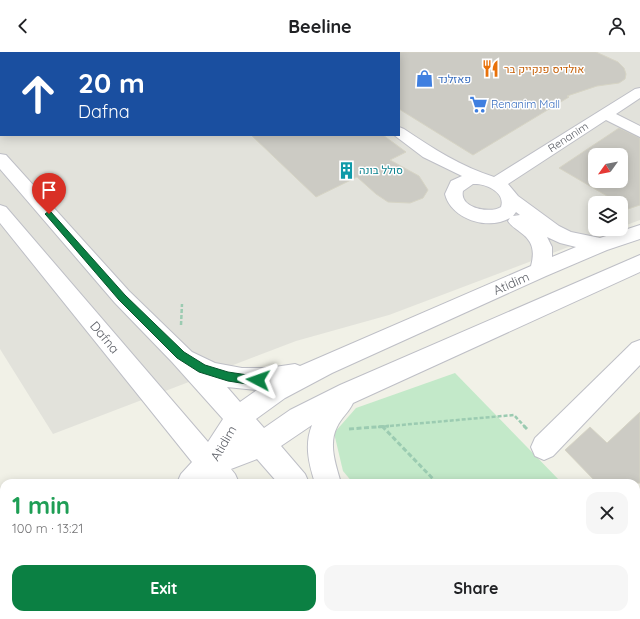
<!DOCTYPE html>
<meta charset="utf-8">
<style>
body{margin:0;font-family:Quicksand,Heebo,sans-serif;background:#f6f6f6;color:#202124;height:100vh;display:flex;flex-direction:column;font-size:15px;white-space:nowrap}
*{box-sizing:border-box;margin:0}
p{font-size:13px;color:#757577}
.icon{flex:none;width:22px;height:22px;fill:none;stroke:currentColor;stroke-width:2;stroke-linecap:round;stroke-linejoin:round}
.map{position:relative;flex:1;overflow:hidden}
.drawer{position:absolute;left:0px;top:427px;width:640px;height:140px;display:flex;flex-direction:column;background:#fff;border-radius:12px 12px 0 0;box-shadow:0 2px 10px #0003}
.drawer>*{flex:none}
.top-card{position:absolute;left:0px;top:0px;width:400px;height:84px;box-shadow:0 2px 10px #0003;background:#1a4fa0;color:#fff;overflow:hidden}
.needle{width:26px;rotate:237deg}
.tools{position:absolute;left:588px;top:96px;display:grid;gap:8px}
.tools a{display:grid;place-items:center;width:40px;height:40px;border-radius:8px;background:#fff;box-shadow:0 2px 10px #0003;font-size:20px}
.pin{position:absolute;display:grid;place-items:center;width:34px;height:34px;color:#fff;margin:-41px -17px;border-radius:50% 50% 50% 0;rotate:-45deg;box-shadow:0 0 4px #0007}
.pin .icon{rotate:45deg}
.me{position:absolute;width:44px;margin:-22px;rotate:274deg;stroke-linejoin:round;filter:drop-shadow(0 0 3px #0008)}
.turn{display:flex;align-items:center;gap:14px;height:84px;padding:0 12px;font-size:18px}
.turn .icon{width:52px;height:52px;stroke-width:2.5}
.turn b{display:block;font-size:28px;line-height:34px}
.round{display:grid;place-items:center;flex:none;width:42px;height:42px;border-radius:12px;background:#f6f6f6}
.head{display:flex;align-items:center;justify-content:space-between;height:68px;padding:0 12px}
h1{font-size:24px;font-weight:700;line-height:30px;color:#1e9e55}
.cta{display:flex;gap:8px;margin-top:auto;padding:8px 12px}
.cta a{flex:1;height:46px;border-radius:12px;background:#0b8043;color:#fff;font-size:16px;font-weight:700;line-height:46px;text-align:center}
.cta a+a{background:#f6f6f6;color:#202124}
header{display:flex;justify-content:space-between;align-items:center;height:52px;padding:0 12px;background:#fff;font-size:18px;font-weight:700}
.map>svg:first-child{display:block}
.industrial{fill:#e2e2db;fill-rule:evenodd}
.green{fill:#c3e9c9}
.building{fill:#cccbc4;stroke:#d6d4c5;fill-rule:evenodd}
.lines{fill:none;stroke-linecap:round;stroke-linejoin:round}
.minor-casing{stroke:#bebfc6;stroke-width:2}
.path-far1{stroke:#9bcbb1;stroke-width:2.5;stroke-dasharray:4 2;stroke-linecap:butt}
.path{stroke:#9bcbb1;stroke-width:3;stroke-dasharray:5 2.5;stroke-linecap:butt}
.minor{fill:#fff;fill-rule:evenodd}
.route{fill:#0b8043;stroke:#07532c}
.labels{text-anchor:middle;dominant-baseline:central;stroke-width:3;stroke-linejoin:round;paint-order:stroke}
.far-food-label{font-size:11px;fill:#c56008;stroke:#fff;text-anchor:start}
.far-shop-label{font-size:11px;fill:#366cbe;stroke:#fff;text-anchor:start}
.far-street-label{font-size:11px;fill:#5e6168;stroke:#fff}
.far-culture-label{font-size:11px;fill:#0d838f;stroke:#fff;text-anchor:start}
.street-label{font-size:13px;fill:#5e6168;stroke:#fff}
</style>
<header><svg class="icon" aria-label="back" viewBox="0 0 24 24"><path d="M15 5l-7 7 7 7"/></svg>Beeline<svg class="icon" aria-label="person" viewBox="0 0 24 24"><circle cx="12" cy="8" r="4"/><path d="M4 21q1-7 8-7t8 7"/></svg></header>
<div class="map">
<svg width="640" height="567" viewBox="0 0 640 567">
<rect width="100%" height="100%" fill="#f1f1e7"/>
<!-- industrial -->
<path class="industrial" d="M0 0H640V168L621 175V151H595V177H616L389 263 296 289 53 382 0 297ZM1 1H399V83H1ZM595 103H621V129H595Z"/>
<!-- green -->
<g class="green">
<path d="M455 321 562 431H353L343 419 334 381 356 356Z"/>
<path d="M636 505 640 509V567H465L461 563H636Z"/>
</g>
<!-- building -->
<g class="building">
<path d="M399 0H596L618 10 624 16 626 22 625 27 619 31 597 34 567 44 569 45 473 103 399 57Z"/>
<path d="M619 76 640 86V153L628 157 621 151H619L559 116ZM595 103H621V129H595Z"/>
<path d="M251 83H383L406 100 390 108 419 124 428 138 423 146 410 151 388 150 376 142 357 125 316 145Z"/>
<path d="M640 360V431H597L565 398 590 375 607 391Z"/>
</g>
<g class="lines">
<defs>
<g id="minor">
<path d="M25 0H41L25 1Z"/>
<rect x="275" y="0" width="13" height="1"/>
<path d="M0 9H1L0 18Z"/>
<path d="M640 36V46L616 62 640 74V85L606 68 508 132 518 144 559 174 571 180 600 186 640 173V187L607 198 546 224 332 321 285 346 256 367 264 376 290 358 340 333 640 203V220L353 351C349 360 341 366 337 375 328 392 336 414 341 431H315C309 412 304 393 312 373L281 394 305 422 309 431H278L257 407 231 417 235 422 239 431H177L181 422 192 410 0 171V153L6 155 208 390 223 367 172 310 115 251 0 117V102L6 103 129 239 192 300 215 311 242 316H268L295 312 300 314 531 214C535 199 533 189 520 180 515 176 511 174 508 169L510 166C488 179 451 167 445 142L451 129 462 124 423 105 394 83H399V75L404 77C432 96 462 115 494 125L635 37ZM473 132C485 131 506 140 501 155 490 162 459 156 463 139ZM516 160 520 163 513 164ZM547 185 560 191 576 195 552 205V195ZM227 335 257 338 240 350Z"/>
<path d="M640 288V313L553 404 544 408 535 404 531 395 535 386 632 291Z"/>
<path d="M320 563H353L355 567H322Z"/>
<path d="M393 563H427L429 567H395Z"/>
</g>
</defs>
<!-- minor casing -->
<use href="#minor" class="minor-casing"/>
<!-- path-far1 -->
<g class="path-far1">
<path d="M181 273 182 252"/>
<path d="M378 375 514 363 525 375"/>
</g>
<!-- path -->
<g class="path">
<path d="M382 374 437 431"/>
<path d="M524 374 527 377"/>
<path d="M349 377 389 374"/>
<path d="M477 563 480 567"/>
<path d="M563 563 566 567"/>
<path d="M87 567 93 563"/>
</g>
<!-- minor -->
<use href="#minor" class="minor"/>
</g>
<!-- route -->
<path class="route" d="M49 159 51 160 125 243 184 300 205 313 228 320 261 325 263 328 261 331 247 332 228 329 199 320 177 306 119 248 46 163 45 162Z"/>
<!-- icons -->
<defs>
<symbol id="restaurant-bare" viewBox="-9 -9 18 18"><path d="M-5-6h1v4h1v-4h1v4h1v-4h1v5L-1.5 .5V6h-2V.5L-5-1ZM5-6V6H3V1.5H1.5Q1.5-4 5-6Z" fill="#e8710a" stroke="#fff" stroke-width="2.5" paint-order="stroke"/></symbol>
<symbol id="shop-bare" viewBox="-9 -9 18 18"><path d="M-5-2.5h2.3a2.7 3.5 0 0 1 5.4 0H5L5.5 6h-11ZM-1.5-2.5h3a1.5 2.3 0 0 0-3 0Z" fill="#3f7fe0" stroke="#fff" stroke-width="2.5" paint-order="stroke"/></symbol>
<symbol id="supermarket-bare" viewBox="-9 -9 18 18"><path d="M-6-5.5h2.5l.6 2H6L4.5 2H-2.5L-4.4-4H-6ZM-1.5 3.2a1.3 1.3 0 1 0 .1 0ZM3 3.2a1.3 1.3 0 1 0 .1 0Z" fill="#3f7fe0" stroke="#fff" stroke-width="2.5" paint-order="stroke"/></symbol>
<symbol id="building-bare" viewBox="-9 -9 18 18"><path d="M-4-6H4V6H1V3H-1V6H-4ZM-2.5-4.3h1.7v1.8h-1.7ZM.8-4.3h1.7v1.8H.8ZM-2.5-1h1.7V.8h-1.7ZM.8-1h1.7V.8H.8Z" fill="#0f9aa8" stroke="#fff" stroke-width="2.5" paint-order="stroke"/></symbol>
</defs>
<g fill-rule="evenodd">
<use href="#restaurant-bare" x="478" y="4" width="25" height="25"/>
<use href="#shop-bare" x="412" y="14" width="25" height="25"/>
<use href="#supermarket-bare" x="466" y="40" width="25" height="25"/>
<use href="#building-bare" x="334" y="106" width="25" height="25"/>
</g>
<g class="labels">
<!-- far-food labels -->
<g class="far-food-label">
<text x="504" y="17">אולדיס פנקייק בר</text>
</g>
<!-- far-shop labels -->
<g class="far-shop-label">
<text x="438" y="27">פאזלנד</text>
<text x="491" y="52">Renanim Mall</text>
</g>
<!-- far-street labels -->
<g class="far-street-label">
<text transform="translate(568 85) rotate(-33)">Renanim</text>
</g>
<!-- far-culture labels -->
<g class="far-culture-label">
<text x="359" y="118">סולל בונה</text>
</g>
<!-- street labels -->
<g class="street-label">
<text transform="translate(511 231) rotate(-24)">Atidim</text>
<text transform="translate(105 285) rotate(50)">Dafna</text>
<text transform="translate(223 391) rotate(-60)">Atidim</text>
</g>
</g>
</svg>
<div class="tools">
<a><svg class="needle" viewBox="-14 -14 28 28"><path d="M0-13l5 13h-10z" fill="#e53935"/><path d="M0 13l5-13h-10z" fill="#757577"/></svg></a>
<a><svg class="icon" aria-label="layers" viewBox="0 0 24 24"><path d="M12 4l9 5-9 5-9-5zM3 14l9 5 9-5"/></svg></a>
</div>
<div class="pin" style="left:49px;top:162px;background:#d93025"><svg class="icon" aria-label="arrive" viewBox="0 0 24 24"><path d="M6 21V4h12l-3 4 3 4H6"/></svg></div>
<svg class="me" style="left:258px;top:328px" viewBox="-20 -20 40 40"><path d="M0-17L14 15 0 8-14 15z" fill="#0b8043" stroke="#fff" stroke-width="4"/></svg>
<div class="top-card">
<div class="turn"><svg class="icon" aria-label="ahead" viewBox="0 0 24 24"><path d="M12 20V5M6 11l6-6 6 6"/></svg><div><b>20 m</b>Dafna</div></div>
</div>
<section class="drawer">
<div class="head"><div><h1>1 min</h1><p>100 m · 13:21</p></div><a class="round"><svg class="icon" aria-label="close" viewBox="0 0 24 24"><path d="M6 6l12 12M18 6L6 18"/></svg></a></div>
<div class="cta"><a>Exit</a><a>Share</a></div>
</section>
</div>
